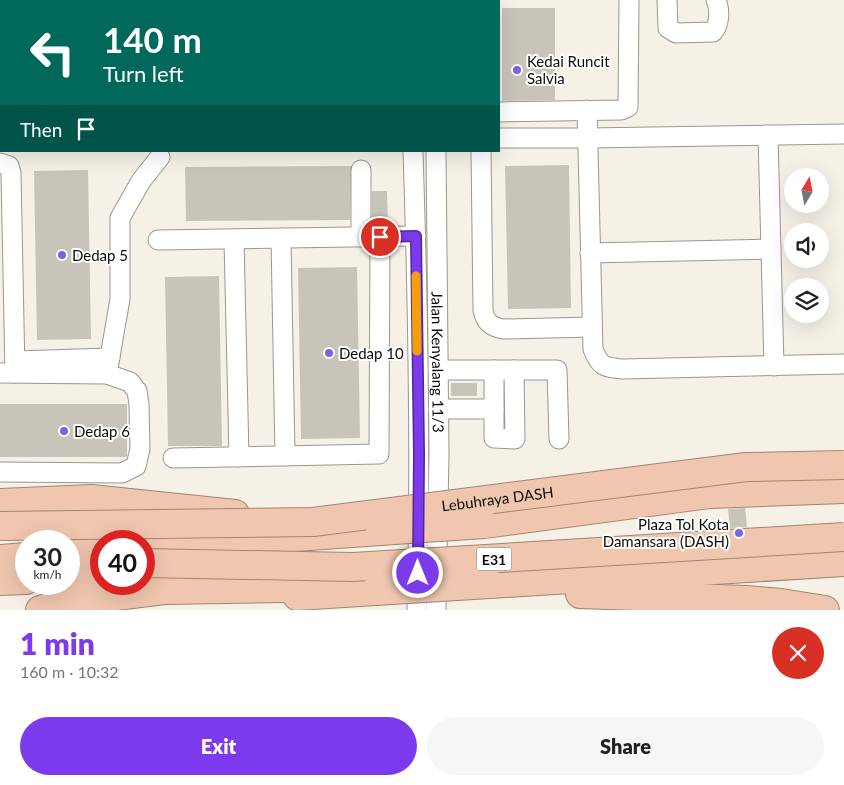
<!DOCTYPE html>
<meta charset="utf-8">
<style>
body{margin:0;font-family:Lato,sans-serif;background:#f6f6f6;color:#222;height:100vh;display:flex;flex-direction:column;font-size:19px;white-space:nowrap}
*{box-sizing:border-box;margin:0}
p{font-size:16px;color:#767676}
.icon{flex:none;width:28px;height:28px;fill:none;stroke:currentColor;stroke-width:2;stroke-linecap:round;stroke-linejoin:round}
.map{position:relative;height:610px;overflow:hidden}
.drawer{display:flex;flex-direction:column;background:#fff;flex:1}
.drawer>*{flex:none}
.hud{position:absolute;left:0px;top:0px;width:500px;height:152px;box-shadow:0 5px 20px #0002;background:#00695c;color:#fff;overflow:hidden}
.needle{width:32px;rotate:10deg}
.fabs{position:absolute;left:784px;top:168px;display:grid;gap:10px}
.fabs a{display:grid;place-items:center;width:45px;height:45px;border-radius:50%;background:#fff;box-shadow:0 5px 20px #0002;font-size:25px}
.speed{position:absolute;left:15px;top:530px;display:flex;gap:10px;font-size:25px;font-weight:700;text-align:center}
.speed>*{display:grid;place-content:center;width:65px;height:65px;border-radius:50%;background:#fff;box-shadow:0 5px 20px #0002;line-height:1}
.speed small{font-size:12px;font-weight:400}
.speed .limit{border:8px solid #d22;background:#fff;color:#111}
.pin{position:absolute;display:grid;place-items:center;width:42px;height:42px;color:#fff;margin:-21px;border:2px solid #fff;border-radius:50%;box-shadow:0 1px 5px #0007}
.me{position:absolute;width:55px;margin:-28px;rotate:0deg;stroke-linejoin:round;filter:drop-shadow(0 0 4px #0008)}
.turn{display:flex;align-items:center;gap:18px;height:105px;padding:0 20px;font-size:22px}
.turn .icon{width:65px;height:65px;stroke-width:2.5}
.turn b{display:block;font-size:35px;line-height:42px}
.then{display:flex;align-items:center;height:48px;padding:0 20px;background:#0003;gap:10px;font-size:19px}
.round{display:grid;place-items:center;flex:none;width:52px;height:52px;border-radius:26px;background:#f6f6f6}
.summary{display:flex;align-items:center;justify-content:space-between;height:85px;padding:0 20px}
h1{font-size:30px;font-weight:800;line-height:38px;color:#7c3aed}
.cta{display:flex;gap:10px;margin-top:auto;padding:10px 20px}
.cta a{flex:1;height:58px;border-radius:30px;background:#7c3aed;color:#fff;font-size:20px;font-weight:800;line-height:58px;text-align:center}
.cta a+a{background:#f6f6f6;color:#222}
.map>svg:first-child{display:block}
.building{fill:#c8c4ba}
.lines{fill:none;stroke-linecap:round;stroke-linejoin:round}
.minor-casing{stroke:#9b978e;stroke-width:21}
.highway-casing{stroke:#a08574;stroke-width:30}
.minor{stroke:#fff;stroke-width:19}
.highway{stroke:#f0c6ae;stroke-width:28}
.highway-bridge-casing{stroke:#a08574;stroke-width:30;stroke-linecap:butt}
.highway-bridge{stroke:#f0c6ae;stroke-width:28}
.route-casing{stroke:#51269a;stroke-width:12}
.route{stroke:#7c3aed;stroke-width:9}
.slow{stroke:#f59e0b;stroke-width:9}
.poi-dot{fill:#7c64df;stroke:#fff;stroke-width:2}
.labels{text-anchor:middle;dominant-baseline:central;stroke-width:4;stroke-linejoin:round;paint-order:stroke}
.shield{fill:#fff;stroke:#555452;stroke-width:1}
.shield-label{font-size:14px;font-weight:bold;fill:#0c0b08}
.poi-label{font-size:15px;fill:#0c0b08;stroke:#fff;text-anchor:start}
.street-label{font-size:15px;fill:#0c0b08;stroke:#fff}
</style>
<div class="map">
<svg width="844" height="610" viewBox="0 0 844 610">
<rect width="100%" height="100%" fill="#f5f1e7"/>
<!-- building -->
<g class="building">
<path d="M502 8H555V100L502 101Z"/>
<path d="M569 165 571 308 508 309 505 166Z"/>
<path d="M351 166 350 220 186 221 185 167Z"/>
<path d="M88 170 91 339 37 340 34 171Z"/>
<path d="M372 191H387L388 222H372Z"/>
<path d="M357 267 360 438 301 439 298 268Z"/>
<path d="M219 276 222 446H168L165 277Z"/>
<rect x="451" y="383" width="26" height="13"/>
<rect x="0" y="404" width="127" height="53"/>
<path d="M745 508 747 527 730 528 728 509Z"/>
</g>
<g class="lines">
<defs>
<g id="minor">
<path d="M408 0V1"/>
<path d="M434 0V1"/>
<path d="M477 0V1"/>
<path d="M667 0 668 28 676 33 713 32C720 24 720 9 716 0"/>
<path d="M0 94H1"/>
<path d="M587 110 593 349C600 367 604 367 622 369L844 364"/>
<path d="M499 112 621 110 628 107 629 0"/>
<path d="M0 114H1"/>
<path d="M768 135 774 366"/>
<path d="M499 138H588L844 134"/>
<path d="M413 151C418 304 421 457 417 610"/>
<path id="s1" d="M436 151 439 454 436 610"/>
<path d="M481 151 483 310C485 322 491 327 503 329L592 327"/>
<path d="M0 163 9 166 11 173 15 373"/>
<path d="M361 170V237"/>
<path d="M281 238 285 456"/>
<path d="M234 239 239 457"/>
<path d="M158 240 416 236"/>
<path d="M590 253 771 249"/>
<path d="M15 361 110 358"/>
<path d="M438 370H557L559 439"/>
<path d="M494 370V438L515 439 514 370"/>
<path d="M0 373 107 374 130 382 137 391 139 404 140 449 136 466 122 473 0 472"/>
<path d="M107 374 120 299V218L141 181 160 157"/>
<path d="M438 409H494"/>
<path d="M173 458 379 454 380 237"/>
</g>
<g id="highway">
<path d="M0 503 91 499 235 514"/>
<path d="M484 524 710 494 844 489"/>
<path d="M144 548 380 531"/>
<path d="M69 554 101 551"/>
<path d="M0 559 26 557"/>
<path d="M69 579 101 578"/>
<path d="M0 581 26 580"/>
<path d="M490 584 844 562"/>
<path d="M580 594 746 600 781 603 825 610"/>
<path d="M297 596 375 591"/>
<path d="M40 610 62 603 164 590 286 588 347 569"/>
</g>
</defs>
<!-- minor casing -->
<use href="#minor" class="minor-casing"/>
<!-- highway casing -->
<use href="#highway" class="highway-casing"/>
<!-- minor -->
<use href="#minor" class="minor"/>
<!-- highway -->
<use href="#highway" class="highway"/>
<defs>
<g id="highway-bridge">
<path id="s2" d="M0 526 313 522 746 467 844 465"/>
<path d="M380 531 484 524"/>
<path d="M144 563 353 567 844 537"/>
<path d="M375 591 490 584"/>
</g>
</defs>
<!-- highway-bridge casing -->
<use href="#highway-bridge" class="highway-bridge-casing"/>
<!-- highway-bridge -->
<use href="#highway-bridge" class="highway-bridge"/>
</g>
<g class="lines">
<defs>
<path id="route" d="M380 237 416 236 419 454 418 573"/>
</defs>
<!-- route casing -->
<use href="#route" class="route-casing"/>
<!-- route -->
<use href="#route" class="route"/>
<!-- slow -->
<path class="slow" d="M416 276 417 351"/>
</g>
<!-- markers -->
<g class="poi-dot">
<circle cx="517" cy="70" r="5"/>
<circle cx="62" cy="255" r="5"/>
<circle cx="329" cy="353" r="5"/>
<circle cx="64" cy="431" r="5"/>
<circle cx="739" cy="533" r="5"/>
</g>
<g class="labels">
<!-- shield labels -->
<rect class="shield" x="476.5" y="547.5" width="35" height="23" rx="4"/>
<g class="shield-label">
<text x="494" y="559">E31</text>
</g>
<!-- poi labels -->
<g class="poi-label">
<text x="527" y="61">Kedai Runcit<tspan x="527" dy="17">Salvia</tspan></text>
<text x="72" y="255">Dedap 5</text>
<text x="339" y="353">Dedap 10</text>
<text x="74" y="431">Dedap 6</text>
<text x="729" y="524" text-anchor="end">Plaza Tol Kota<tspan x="729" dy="17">Damansara (DASH)</tspan></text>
</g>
<!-- street labels -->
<g class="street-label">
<text stroke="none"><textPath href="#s1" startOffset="211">Jalan Kenyalang 11/3</textPath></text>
<text stroke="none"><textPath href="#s2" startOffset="499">Lebuhraya DASH</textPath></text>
</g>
</g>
</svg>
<div class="fabs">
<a><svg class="needle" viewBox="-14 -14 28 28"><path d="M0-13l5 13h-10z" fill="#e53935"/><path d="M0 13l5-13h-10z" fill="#767676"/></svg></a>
<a><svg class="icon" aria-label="sound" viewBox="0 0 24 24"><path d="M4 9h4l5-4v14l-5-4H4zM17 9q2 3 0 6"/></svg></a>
<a><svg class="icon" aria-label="layers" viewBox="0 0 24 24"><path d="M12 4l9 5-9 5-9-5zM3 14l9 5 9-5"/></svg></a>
</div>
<div class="speed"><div>30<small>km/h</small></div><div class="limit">40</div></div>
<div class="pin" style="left:380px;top:237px;background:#d93025"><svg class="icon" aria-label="arrive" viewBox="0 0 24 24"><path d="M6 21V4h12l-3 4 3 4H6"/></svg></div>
<svg class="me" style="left:418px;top:573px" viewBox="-20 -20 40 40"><circle r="17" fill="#7c3aed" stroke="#fff" stroke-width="3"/><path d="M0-11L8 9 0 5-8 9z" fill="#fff"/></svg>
<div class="hud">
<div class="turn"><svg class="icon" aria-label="left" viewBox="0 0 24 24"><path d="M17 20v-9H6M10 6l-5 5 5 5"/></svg><div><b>140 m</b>Turn left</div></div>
<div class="then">Then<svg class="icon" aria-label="arrive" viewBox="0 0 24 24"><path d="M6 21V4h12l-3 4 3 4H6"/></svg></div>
</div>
</div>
<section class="drawer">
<div class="summary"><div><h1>1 min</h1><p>160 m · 10:32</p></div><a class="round" style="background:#d93025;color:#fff"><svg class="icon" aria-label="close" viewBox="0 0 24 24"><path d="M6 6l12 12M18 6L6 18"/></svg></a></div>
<div class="cta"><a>Exit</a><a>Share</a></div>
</section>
